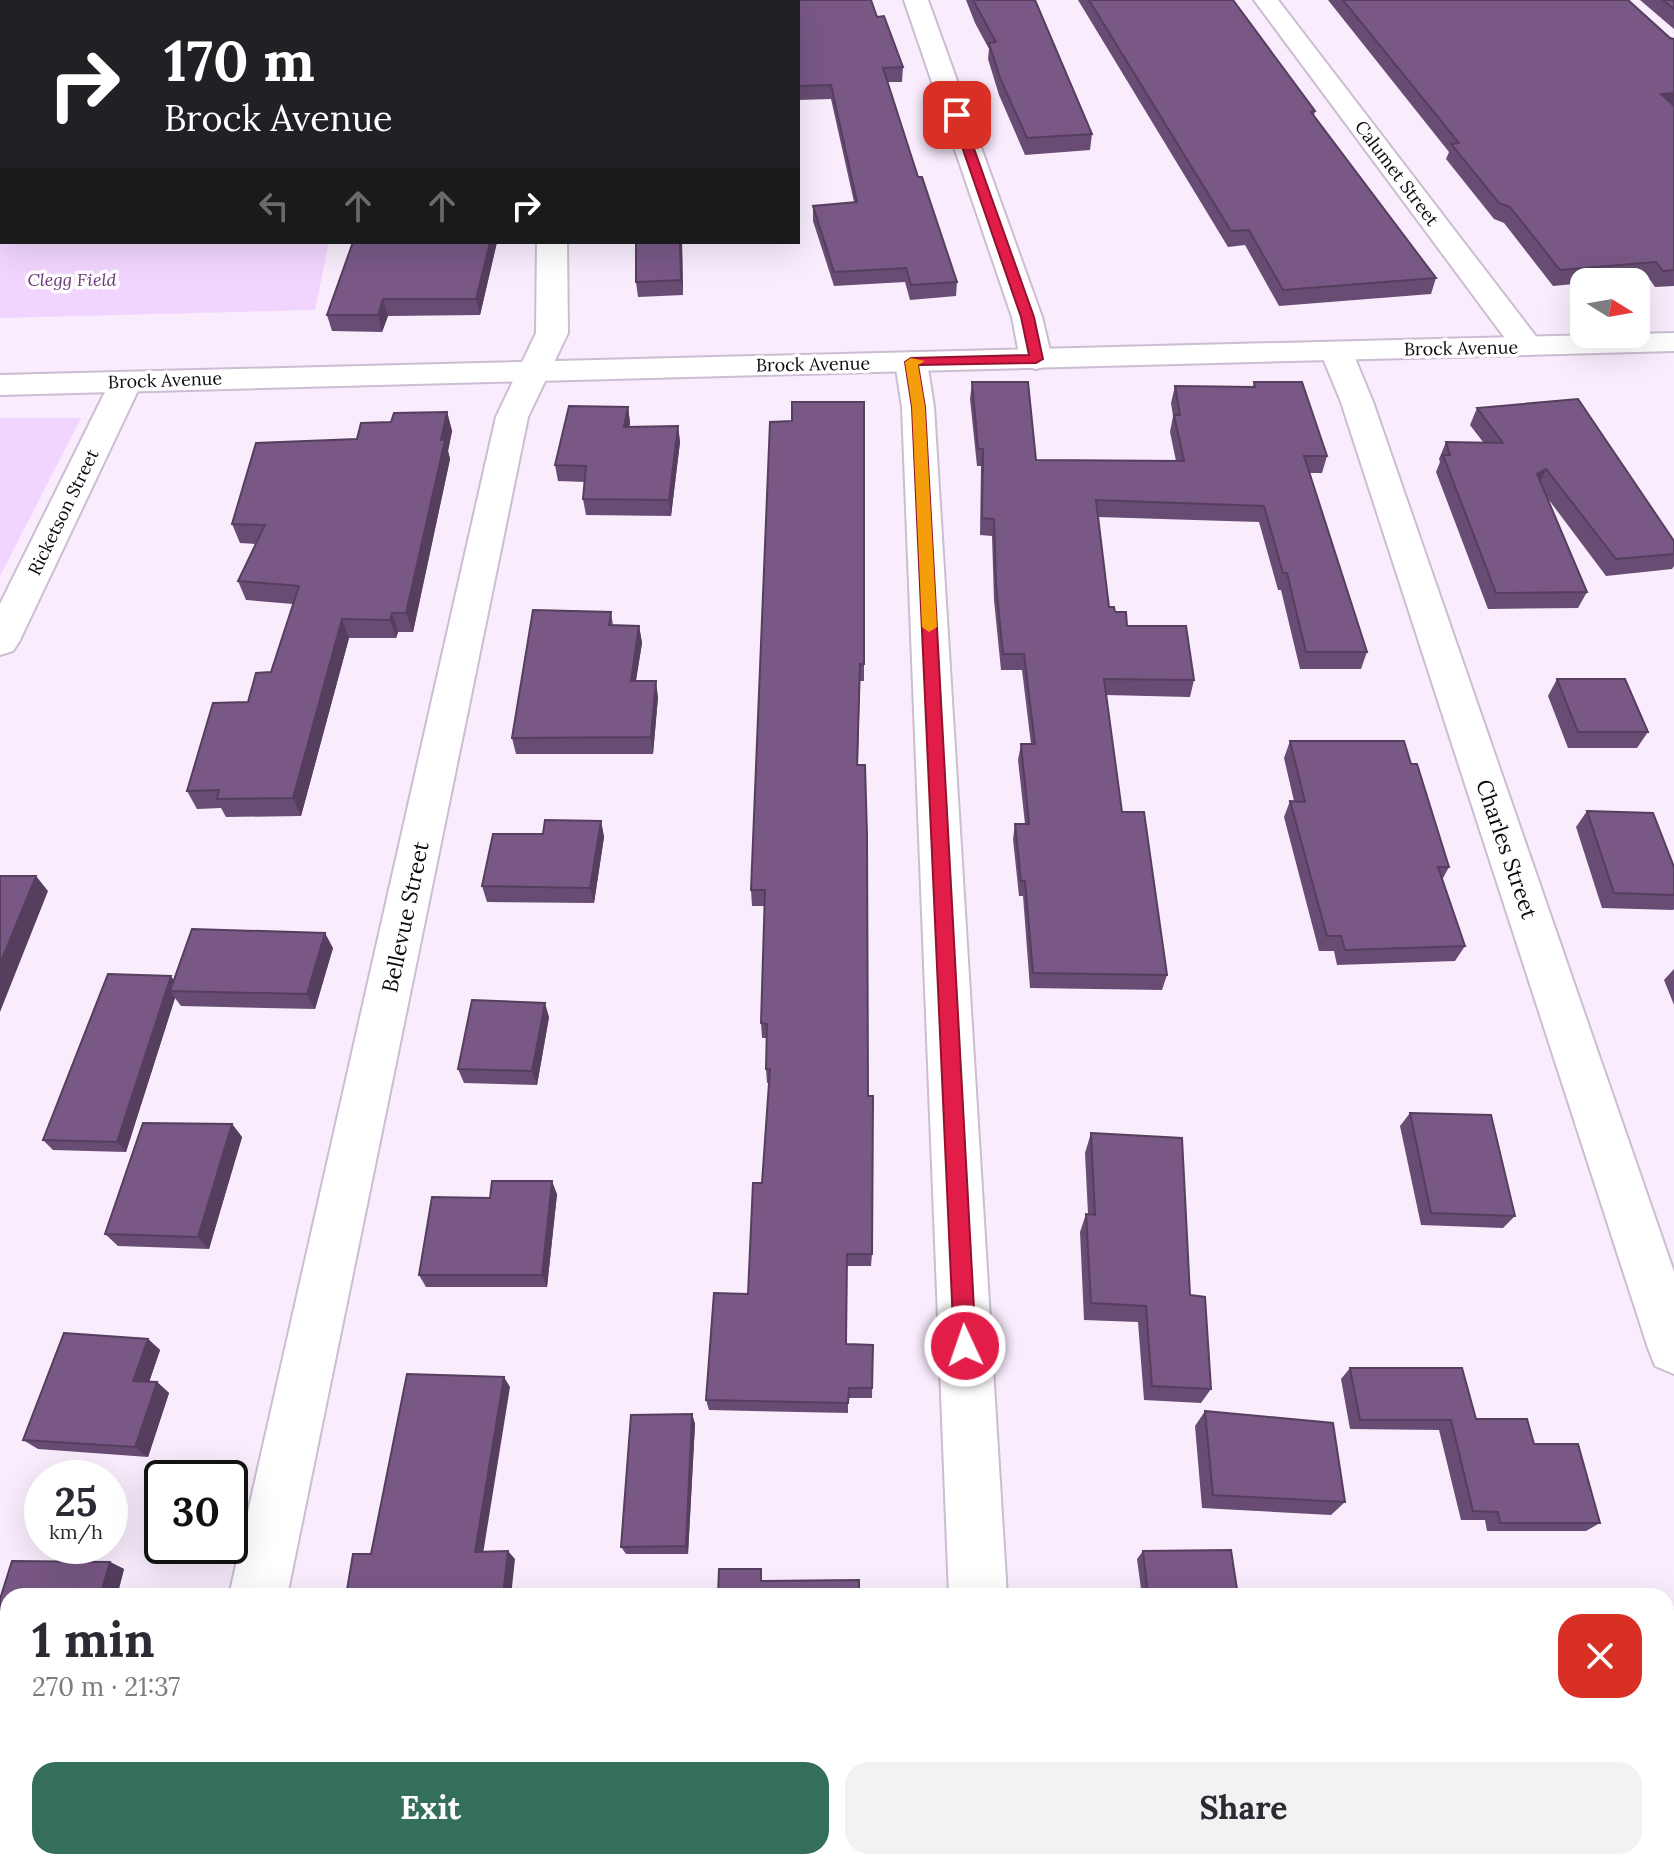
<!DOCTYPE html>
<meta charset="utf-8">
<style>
body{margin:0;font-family:Lora,serif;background:#f2f2f3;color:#2b2b33;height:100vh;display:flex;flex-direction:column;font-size:30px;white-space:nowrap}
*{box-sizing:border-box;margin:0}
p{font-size:26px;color:#7c7c81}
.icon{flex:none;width:44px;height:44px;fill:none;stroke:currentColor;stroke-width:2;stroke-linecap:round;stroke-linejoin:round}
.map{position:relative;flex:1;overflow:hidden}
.panel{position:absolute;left:0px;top:1588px;width:1674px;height:282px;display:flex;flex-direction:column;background:#fff;border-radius:24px 24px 0 0;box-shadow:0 8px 32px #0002}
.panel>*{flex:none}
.hud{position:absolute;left:0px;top:0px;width:800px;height:244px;box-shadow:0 8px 32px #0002;background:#202124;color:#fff;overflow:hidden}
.needle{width:52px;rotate:101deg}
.tools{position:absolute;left:1570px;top:268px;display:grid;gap:16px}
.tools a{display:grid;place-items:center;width:80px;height:80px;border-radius:16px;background:#fff;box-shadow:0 8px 32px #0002;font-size:40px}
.speed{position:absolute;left:24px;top:1460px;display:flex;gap:16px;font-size:40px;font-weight:700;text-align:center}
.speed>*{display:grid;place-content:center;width:104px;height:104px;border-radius:50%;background:#fff;box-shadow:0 8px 32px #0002;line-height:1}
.speed small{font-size:20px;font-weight:400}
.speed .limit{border:4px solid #111;border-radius:12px;background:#fff;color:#111}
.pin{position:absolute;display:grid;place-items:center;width:68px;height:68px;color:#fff;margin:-34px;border-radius:16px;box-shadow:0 4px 12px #0006}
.me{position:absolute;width:88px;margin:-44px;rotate:357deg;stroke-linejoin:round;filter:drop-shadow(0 0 6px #0008)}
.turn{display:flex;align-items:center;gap:28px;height:168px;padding:0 32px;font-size:36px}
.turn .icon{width:104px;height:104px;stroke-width:2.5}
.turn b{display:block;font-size:56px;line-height:68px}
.lanes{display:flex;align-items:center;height:76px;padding:0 32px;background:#0003;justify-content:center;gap:40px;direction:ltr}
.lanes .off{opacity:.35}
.round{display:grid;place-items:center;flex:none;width:84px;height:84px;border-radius:24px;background:#f2f2f3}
.headline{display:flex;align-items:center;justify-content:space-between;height:136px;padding:0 32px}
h1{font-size:48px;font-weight:700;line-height:60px}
.cta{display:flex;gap:16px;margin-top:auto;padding:16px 32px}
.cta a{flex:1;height:92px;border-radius:24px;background:#346f59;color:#fff;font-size:32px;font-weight:700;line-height:92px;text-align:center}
.cta a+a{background:#f2f2f3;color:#2b2b33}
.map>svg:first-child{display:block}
.green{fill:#f2d5fe}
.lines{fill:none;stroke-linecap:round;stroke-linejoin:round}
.street-casing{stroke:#ccbdd2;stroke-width:4}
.secondary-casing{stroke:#ccbdd2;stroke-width:4}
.street{fill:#fff;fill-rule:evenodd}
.secondary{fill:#fff;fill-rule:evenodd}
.wall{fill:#684c73}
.shaded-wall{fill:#553e5e}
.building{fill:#795886;stroke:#553e5e;stroke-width:2}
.route{fill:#e11d48;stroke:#92132f;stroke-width:2}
.slow{fill:#f59e0b}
.labels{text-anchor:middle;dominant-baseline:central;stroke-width:7;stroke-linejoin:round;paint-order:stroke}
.far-street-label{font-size:18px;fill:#0f0a11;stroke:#fff}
.far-park-label{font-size:18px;font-style:italic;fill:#683a79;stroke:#fff}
.street-label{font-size:22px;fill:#0f0a11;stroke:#fff}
</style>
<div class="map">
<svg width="1674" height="1869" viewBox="0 0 1674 1869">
<rect width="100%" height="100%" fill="#f8ecfd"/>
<!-- green -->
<g class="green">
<path d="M0 0H384L2 2V242H329L315 310 0 318Z"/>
<path d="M0 418H81L0 576Z"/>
</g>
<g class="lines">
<defs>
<g id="street">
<rect x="545" y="0" width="24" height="2"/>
<path d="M904 0H928L1042 317 1052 359 1047 366 1036 369 1025 366 1020 359 1012 317Z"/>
<path d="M1254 0H1278L1538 339 1543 346 1538 353 1527 355 1516 353Z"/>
<path d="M537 242H567L568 333 528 417 287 1596H229L496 417 536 333Z"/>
<path d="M1336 342 1347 344 1352 351 1373 402 1674 1272V1374L1655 1366 1648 1348 1341 402 1320 351 1325 344Z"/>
<path d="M911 352 922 355 927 362 934 407 1007 1596H949L902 407 895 362 900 355Z"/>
<path d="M126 372 137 375 142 382 19 642 13 651 0 655V604L110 382 115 375Z"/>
<path d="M169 1862H233L231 1869H167Z"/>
<path d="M959 1862H1023L1024 1869H960Z"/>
</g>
<path id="secondary" d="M1674 333V351L0 395V375Z"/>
</defs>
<!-- street casing -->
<use href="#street" class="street-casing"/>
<!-- secondary casing -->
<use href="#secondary" class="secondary-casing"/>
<!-- street -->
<use href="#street" class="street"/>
<!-- secondary -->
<use href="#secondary" class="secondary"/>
</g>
<!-- wall -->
<g class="wall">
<path d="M771 0H871L877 17 903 67 902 82H888L918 177 957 282 956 296 910 300 905 282 834 286 813 221V206L854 202 831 99 798 100V2H772Z"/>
<path d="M966 0H1035L1092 134 1090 150 1025 155 999 95 988 59 989 49 975 23Z"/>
<path d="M1078 0H1233L1315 111 1314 116 1436 278 1431 294 1279 306 1245 245 1228 247Z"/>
<path d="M1328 0H1628L1670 38 1674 39V286L1655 287 1648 277 1584 282V283L1553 286 1504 223 1494 219 1446 159 1449 152Z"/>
<path d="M1640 0H1674V29Z"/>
<path d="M497 242 480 315 388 316 382 332 332 331 327 315Z"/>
<path d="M636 242H682L683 295 638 297 636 282Z"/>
<path d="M972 382 1036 460 1176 461 1170 432 1173 416 1171 403 1175 386 1253 387 1254 382 1327 456 1322 473H1310L1367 652 1361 669H1300L1281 590H1278L1259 522 1098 517 1109 607 1115 612 1127 626 1194 680 1190 697 1106 695 1122 812 1167 975 1162 990 1030 988 1023 896H1019L1013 839 1015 824H1025L1018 760 1021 744H1031L1022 670H1001L994 600 992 536 980 535 981 466H977L970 399Z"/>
<path d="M628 407 630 423 629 427 678 426 680 442 671 516 586 515 583 499 585 482 558 481 555 465Z"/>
<path d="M1477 408 1674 541V566L1672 569 1606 576 1546 496 1587 592 1578 608 1488 609 1436 472 1440 462 1439 459 1446 442H1483L1470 425Z"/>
<path d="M447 412 452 431 448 451 450 459 413 632H398L396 638H349L301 816 226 817 221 808 197 809 187 791 248 702 271 672 293 604 246 600 238 581 256 544 240 543 232 524 357 439 391 422Z"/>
<path d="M792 421 864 664V681H860L858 765 872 1254 871 1266H847L846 1344 873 1345 872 1398H848V1413L709 1410 706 1400 748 1294 762 1183 769 1083H767L766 1069 767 1038H762L761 1023 765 906H752L751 890Z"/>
<path d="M611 612 613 625 639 626 642 643 636 681 658 697 653 754H516L512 738Z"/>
<path d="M1557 679 1648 732 1637 748H1568L1548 696Z"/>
<path d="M1290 741 1411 764 1449 867 1442 880 1465 946 1455 961 1337 965 1334 951H1319L1284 817 1290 801H1294L1284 758Z"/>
<path d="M1587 811 1674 867V909L1673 910 1602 908 1576 827Z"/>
<path d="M601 821 604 837 594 903 487 902 482 886 543 834Z"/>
<path d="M333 948 315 1009 181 1006 175 998 126 1152 53 1150 43 1140 171 976 174 981Z"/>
<path d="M1674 969V1005L1664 980Z"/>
<path d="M549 1017 537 1085 464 1083 458 1069Z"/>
<path d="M1410 1113 1515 1216 1503 1228 1421 1225 1400 1126Z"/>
<path d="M232 1124 242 1137 209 1249 118 1246 105 1234Z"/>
<path d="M1091 1133 1190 1295 1211 1389 1201 1403 1144 1400 1138 1322 1084 1320 1080 1232 1086 1214H1088L1085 1153Z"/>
<path d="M557 1194 547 1287H426L419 1275 490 1198Z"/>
<path d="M148 1339 160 1350 149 1382H157L169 1393 148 1457 38 1449 23 1440Z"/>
<path d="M1350 1368 1534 1444 1600 1523 1586 1531H1487L1485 1520H1461L1439 1430 1350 1429 1341 1379Z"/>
<path d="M1205 1411 1345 1502 1331 1515 1202 1508 1195 1426Z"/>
<path d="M692 1414 695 1424 688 1554H626L621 1547Z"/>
<path d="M1143 1551 1238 1596H1142L1137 1559Z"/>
<path d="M12 1561 110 1562 124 1569 117 1596H8V1708H0V1599Z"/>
<path d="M1134 1862H1248L1249 1869H1135Z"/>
<path d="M1581 1862H1666L1674 1869H1583Z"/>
</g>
<!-- shaded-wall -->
<g class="shaded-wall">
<path d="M1674 93V107L1661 94Z"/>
<path d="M490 242H497L480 315 476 299Z"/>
<path d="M680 242H682L683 295 681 280Z"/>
<path d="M383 299 388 316 382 332 378 315Z"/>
<path d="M628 407 630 423 626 443 624 427Z"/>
<path d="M447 412 452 431 448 451 450 459 413 632 406 613Z"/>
<path d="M678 426 680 442 671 516 669 500Z"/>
<path d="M1546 469 1538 486 1537 474Z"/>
<path d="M392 613 398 632 396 638 390 620Z"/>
<path d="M342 619 349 638 301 816 293 798Z"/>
<path d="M639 626 642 643 633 697 631 681Z"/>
<path d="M656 681 658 697 653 754 651 737Z"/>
<path d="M601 821 604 837 594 903 590 888Z"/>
<path d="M36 876 48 891 0 1012V964Z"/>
<path d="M325 933 333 948 315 1009 307 994Z"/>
<path d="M171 976 178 988 170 991 175 998 126 1152 117 1142Z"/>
<path d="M545 1003 549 1017 537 1085 532 1071Z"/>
<path d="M232 1124 242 1137 209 1249 198 1237Z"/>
<path d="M552 1181 557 1194 547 1287 542 1275Z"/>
<path d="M148 1339 160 1350 146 1391 133 1381Z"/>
<path d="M504 1377 510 1387 482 1560 475 1552Z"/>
<path d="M157 1382 169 1393 148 1457 135 1447Z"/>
<path d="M692 1414 695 1424 688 1554 686 1546Z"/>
<path d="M508 1551 515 1559 511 1596H503Z"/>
<path d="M110 1562 124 1569 117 1596H100Z"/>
<path d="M588 1862H593V1869H587Z"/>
</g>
<!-- building -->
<g class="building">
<path d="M449 0H512L511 2H449Z"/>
<path d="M620 0H683L684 2H620Z"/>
<path d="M774 0H871L877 17 884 16 903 67 883 68 918 177H922L957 282 911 285 906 268 834 272 813 206 857 202 831 85 798 86V2H775Z"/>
<path d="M973 0H1035L1092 134 1027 138 1000 78 989 43 996 42Z"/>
<path d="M1089 0H1233L1315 111 1311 112 1436 278 1283 290 1249 230 1231 231Z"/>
<path d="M1343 0H1628L1670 38 1674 39V93L1661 94 1674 106V270L1663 271 1656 262 1560 270 1510 207 1499 203 1451 144 1459 143Z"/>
<path d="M1663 0H1674V9Z"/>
<path d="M353 242H490L476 299H383L378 315H327Z"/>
<path d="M636 242H680L681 280 636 282Z"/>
<path d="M972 382H1028L1036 460 1184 461 1174 415H1180L1175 386 1255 387 1254 382H1302L1327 456H1304L1367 652H1306L1287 573H1283L1264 506 1096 500 1109 607H1114L1115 612H1126L1127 626H1186L1194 680 1104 679 1122 812H1144L1167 975 1033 973 1025 881H1021L1015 824H1029L1021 744H1035L1024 654H1003L996 584 994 519 982 518 983 449H978Z"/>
<path d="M1578 399 1674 541V554L1616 559 1546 469 1537 474 1587 592 1496 593 1443 455H1450L1446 442 1503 443 1477 408Z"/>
<path d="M792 402H864V664H860L857 765H865L867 835 868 1096H873L872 1254H847L846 1344 873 1345 872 1388H849L848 1403 706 1400 714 1293 748 1294 753 1183H762L770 1069H766L767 1024 761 1023 765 890H751L770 422 792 421Z"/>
<path d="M569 406 628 407 624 427 678 426 669 500 583 499 586 466 555 465Z"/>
<path d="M447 412 441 440H445L406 613H392L390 620 342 619 293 798 217 799 219 790 187 791 213 703 248 702 256 673 271 672 299 586 238 581 265 525 232 524 256 443 357 439 361 423 391 422 394 413Z"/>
<path d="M533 610 611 612 609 625 639 626 631 681H656L651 737 512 738Z"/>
<path d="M1557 679H1625L1648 732H1578Z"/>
<path d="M1290 741H1404L1411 764H1417L1449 867H1438L1465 946 1345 950 1341 936H1327L1290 801 1305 802Z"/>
<path d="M1587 811 1653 813 1674 867V895L1614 893Z"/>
<path d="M545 820 601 821 590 888 482 886 493 834H543Z"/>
<path d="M0 876H36L0 964Z"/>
<path d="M192 929 325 933 307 994 170 991Z"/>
<path d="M108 974 171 976 117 1142 43 1140Z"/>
<path d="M472 1000 545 1003 532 1071 458 1069Z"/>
<path d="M1410 1113 1491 1115 1515 1216 1431 1213Z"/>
<path d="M143 1123 232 1124 198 1237 105 1234Z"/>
<path d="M1091 1133 1182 1138 1190 1295 1205 1297 1211 1389 1152 1386 1146 1306 1091 1303 1086 1214 1095 1215Z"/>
<path d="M492 1181H552L542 1275H419L432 1197 490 1198Z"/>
<path d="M64 1333 148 1339 133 1381 157 1382 135 1447 23 1440Z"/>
<path d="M1350 1368H1462L1476 1419H1527L1534 1444H1578L1600 1523H1500L1498 1512 1473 1511 1451 1420H1360Z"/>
<path d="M407 1374 504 1377 475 1552 508 1551 503 1596H346L353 1554H371Z"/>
<path d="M1205 1411 1333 1423 1345 1502 1213 1495Z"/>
<path d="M692 1414 686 1546 621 1547 631 1415Z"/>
<path d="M1231 1550 1238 1596H1148L1143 1551Z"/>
<path d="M12 1561 110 1562 100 1596H8V1703H0V1599Z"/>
<path d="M719 1569H761V1581L859 1580V1596H718Z"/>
<path d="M1666 1741 1674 1770V1869H1600L1598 1862H1666Z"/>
<path d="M499 1862H588L587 1869H499Z"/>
<path d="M1141 1862H1248L1249 1869H1141Z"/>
</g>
<!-- route -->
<path class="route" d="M957 112 962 115 1034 317 1043 359 1036 363 918 365 925 407 976 1346 973 1353 965 1356 958 1353 954 1346 912 407 905 362 911 358 1029 355 1021 317 951 115Z"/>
<!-- slow -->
<path class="slow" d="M911 358 925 361 918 365 925 407 937 627 929 632 922 627 912 407 905 362Z"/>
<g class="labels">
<!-- far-street labels -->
<g class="far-street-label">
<text transform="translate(1397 173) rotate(53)">Calumet Street</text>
<text transform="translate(1461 348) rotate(-1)">Brock Avenue</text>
<text transform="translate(813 364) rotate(-1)">Brock Avenue</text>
<text transform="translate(165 380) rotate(-2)">Brock Avenue</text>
<text transform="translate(63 512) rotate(-64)">Ricketson Street</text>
</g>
<!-- far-park labels -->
<g class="far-park-label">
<text x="72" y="279">Clegg Field</text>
</g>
<!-- street labels -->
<g class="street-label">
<text transform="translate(1507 849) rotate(71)">Charles Street</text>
<text transform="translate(405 917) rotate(-78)">Bellevue Street</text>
</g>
</g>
</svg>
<div class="tools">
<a><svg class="needle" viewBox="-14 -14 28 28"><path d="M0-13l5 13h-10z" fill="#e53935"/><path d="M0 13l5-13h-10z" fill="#7c7c81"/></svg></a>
</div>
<div class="speed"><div>25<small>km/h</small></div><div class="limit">30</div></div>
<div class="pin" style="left:957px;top:115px;background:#d93025"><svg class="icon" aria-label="arrive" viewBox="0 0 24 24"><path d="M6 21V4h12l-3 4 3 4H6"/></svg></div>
<svg class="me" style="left:965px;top:1346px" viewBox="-20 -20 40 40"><circle r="17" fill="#e11d48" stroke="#fff" stroke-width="3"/><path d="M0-11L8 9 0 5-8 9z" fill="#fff"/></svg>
<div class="hud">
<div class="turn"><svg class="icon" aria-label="right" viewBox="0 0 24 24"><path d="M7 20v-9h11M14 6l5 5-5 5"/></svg><div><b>170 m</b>Brock Avenue</div></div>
<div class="lanes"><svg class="icon off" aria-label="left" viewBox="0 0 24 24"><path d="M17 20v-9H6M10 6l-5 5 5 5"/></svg><svg class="icon off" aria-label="ahead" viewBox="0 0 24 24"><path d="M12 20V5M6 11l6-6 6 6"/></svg><svg class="icon off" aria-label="ahead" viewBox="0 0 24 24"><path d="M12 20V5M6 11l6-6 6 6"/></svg><svg class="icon" aria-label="right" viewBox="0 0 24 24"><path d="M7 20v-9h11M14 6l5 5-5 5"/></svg></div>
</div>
<section class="panel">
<div class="headline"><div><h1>1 min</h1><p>270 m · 21:37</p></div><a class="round" style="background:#d93025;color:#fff"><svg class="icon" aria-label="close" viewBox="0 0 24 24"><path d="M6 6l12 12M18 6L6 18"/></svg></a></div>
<div class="cta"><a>Exit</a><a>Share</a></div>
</section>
</div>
